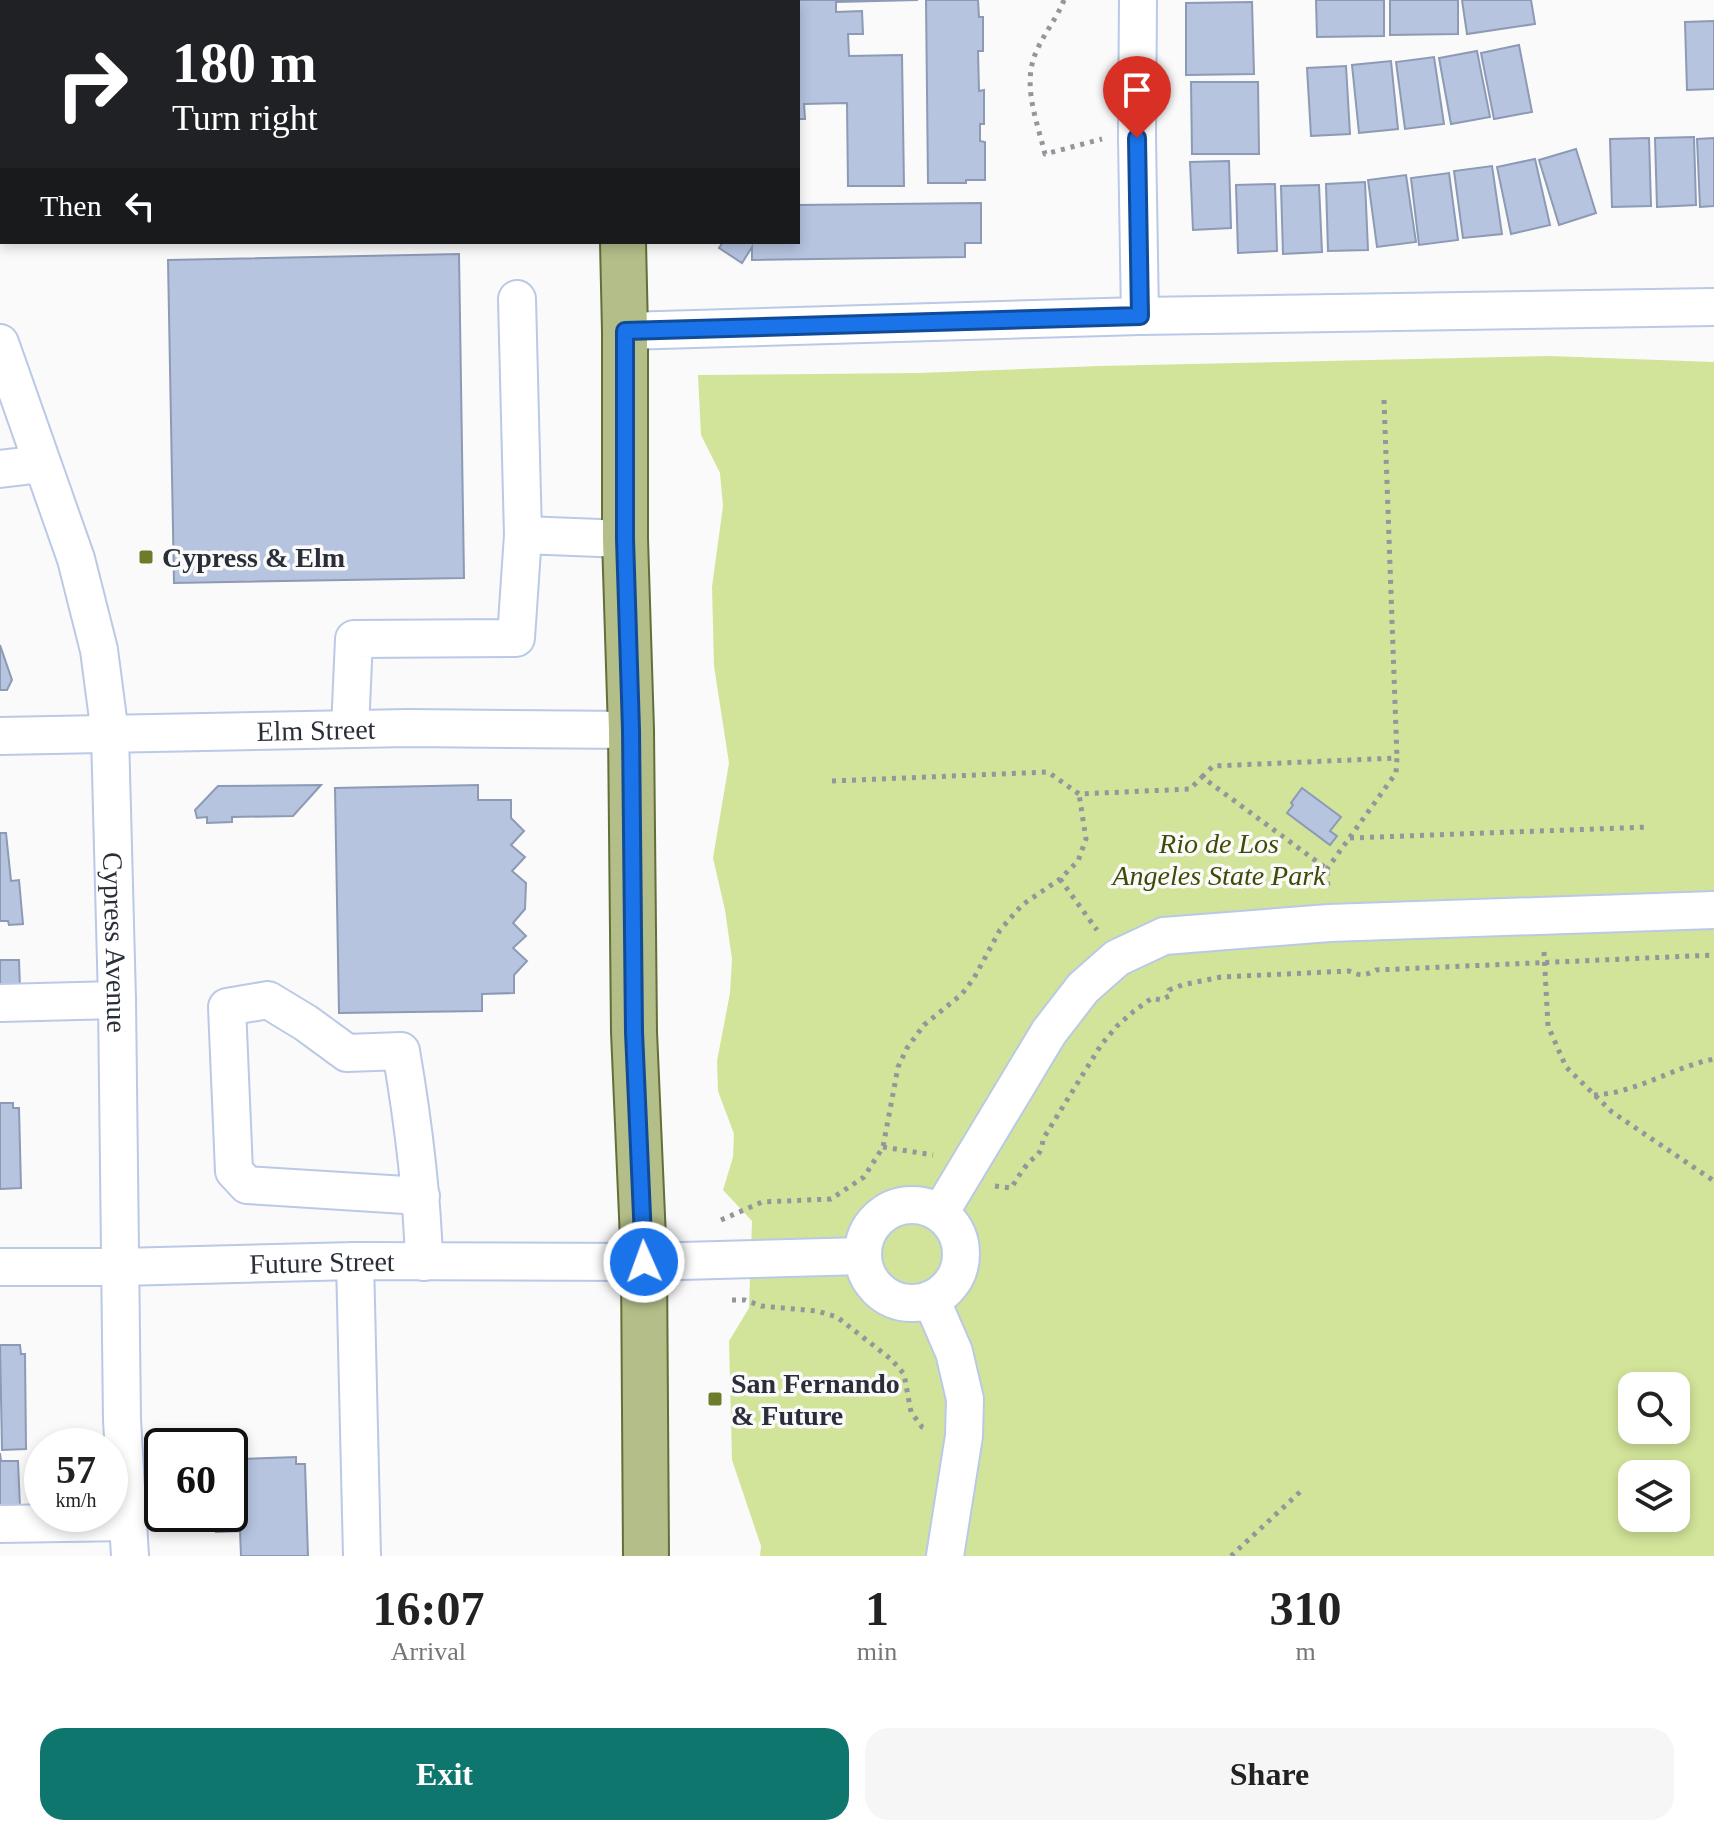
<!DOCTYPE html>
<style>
body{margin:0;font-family:"Times New Roman",serif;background:#f6f6f6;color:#222;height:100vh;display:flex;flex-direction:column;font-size:30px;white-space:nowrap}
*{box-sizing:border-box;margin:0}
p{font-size:26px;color:#767676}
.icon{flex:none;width:44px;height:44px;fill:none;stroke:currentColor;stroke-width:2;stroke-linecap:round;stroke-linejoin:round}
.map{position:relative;height:1556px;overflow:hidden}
.side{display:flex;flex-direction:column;background:#fff;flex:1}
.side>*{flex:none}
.top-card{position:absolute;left:0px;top:0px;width:800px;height:244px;box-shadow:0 4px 12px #0003;background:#202124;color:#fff;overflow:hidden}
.buttons{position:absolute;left:1618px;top:1372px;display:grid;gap:16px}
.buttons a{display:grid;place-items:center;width:72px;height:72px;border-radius:16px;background:#fff;box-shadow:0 4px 12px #0003;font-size:40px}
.speed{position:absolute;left:24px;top:1428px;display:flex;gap:16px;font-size:40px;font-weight:700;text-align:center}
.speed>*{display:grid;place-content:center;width:104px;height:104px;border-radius:50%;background:#fff;box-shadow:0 4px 12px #0003;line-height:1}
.speed small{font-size:20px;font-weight:400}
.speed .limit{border:4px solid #111;border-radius:12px;background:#fff;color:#111}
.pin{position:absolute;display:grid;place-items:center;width:68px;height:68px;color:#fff;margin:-82px -34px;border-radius:50% 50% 50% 0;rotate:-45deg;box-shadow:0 0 8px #0007}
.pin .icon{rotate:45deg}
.me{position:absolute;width:88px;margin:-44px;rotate:358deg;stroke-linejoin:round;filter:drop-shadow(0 0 6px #0008)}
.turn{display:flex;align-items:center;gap:28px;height:168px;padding:0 40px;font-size:36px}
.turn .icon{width:104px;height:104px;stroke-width:2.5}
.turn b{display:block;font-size:56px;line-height:68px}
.then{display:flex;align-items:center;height:76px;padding:0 40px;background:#0003;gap:16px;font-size:30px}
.eta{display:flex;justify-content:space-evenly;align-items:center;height:136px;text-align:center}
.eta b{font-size:48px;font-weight:700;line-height:56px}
.primary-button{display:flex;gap:16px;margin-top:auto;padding:16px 40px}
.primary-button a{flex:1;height:92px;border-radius:24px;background:#0f766e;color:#fff;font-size:32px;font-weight:700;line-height:92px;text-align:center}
.primary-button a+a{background:#f6f6f6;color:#222}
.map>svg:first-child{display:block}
.green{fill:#d2e499;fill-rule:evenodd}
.building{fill:#b6c4e0;stroke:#8c9ab5;stroke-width:2}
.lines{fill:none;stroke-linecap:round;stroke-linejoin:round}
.minor-casing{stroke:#bac9e5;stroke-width:40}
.major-casing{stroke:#626f39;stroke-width:48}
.path{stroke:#93969b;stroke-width:5;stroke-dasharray:4 6;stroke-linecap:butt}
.minor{stroke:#fff;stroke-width:36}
.major{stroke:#b3be88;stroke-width:44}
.route-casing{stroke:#114b97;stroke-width:20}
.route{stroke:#1a73e8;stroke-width:14}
.poi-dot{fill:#6d7c2a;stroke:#fafafa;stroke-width:3}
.labels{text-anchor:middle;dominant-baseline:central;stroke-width:7;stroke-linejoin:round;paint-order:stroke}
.poi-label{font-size:28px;font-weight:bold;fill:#292e39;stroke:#fafafa;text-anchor:start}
.street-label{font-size:28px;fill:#292e39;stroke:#fafafa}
.park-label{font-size:28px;font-style:italic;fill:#3f4a04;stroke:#fafafa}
</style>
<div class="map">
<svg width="1714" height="1556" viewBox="0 0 1714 1556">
<rect width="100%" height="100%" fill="#fafafa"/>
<!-- green -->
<path class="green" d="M1549 356 1714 362V1556H760L761 1546 732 1460 729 1341 749 1308 752 1221 723 1190 733 1157 734 1134 718 1091 717 1061 730 993 732 959 725 910 713 858 729 763 714 666 712 587 723 506 720 473 701 435 698 375 919 373 1099 366ZM1632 1386H1676V1430H1632ZM1632 1474H1676V1518H1632Z"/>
<!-- building -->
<g class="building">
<rect x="165" y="0" width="163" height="2"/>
<rect x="718" y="0" width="54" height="2"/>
<path d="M787 0H918L836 2V12L862 11 863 34H848L849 56 902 55 904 186H848L847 103 804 104 805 119H798V2H787Z"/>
<path d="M926 0H978L979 17H983V51H978L979 91 984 90V124H980V141L985 142V180H966V183H928Z"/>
<path d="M1316 0H1384V36L1317 37Z"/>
<path d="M1390 0H1458V34L1390 35Z"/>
<path d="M1462 0H1531L1535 24 1467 34Z"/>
<path d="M1252 2 1254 74 1186 75V3Z"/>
<path d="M1714 21V89L1687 90 1685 22Z"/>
<path d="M1519 45 1532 112 1494 119 1481 53Z"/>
<path d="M1477 51 1490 117 1451 124 1439 58Z"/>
<path d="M1434 57 1444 124 1405 129 1396 62Z"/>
<path d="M1391 61 1398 129 1359 133 1352 65Z"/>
<path d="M1346 66 1350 134 1311 136 1307 68Z"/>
<path d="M1191 82H1258L1259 154H1192Z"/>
<path d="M1694 137 1696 205 1657 207 1655 138Z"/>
<path d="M1649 138 1651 206 1612 207 1610 139Z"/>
<path d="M1714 138V206L1700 207 1697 139Z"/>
<path d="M1576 149 1596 213 1559 225 1539 160Z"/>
<path d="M1535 159 1550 225 1511 234 1497 167Z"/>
<path d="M1229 161 1231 228 1193 230 1190 162Z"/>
<path d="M1492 166 1502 234 1463 238 1454 171Z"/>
<path d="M1449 173 1458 240 1419 245 1411 178Z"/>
<path d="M1406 175 1416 242 1377 247 1368 180Z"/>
<path d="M1365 182 1368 250 1328 251 1326 184Z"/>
<path d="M1275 184 1277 251 1238 253 1236 185Z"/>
<path d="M1319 185 1322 252 1283 254 1281 186Z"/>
<path d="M981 203V243H965V257L752 260V247L742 263 719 248 723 242H798V205Z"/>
<path d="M459 254 464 578 174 583 168 260Z"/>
<path d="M0 645 12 680 7 690H0Z"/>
<path d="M321 785 293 816 232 817V822L207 823V817L197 818 195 810 218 786Z"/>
<path d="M478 785V800H511V818L524 831 511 845 525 857 512 871 526 883 525 909 513 923 526 936 513 948 527 961 514 975V993L482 994V1011L339 1013 335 788Z"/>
<path d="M1302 788 1341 817 1330 831 1337 836 1330 845 1287 813 1293 805 1291 803Z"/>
<path d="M0 833H6L11 881 19 880 23 924 9 925 8 921H0Z"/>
<path d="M0 960H19L20 989H0Z"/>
<path d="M0 1103H13V1108H19L21 1188 0 1189Z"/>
<path d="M0 1345H20L21 1354H25L26 1449 2 1450Z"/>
<path d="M0 1453 1 1461H18L20 1506H0Z"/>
<path d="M296 1457V1464H305L308 1556H241L240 1531 216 1532 215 1514H230V1466H238V1459Z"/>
</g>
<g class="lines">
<defs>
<g id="minor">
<path d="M1138 0 1137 138 1140 316"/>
<path d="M534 2 538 0"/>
<path d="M517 299 523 535"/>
<path d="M625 331 1140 316 1714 307"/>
<path id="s1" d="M0 343 76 559 99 650 110 734 117 1000 122 1420 130 1556"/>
<path d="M0 469 42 464"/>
<path d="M350 729 354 639 516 638 523 535 625 539"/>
<path id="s2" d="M0 736 408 728 631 730"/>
<path d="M0 1003 117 1000"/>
<path d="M421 1196 247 1185 234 1171 227 1007 268 1000 306 1023 347 1053 401 1051C413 1121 422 1191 424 1262"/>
<circle cx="912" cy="1254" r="49"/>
<path d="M940 1213 1049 1032 1083 988 1117 958 1164 936 1329 923 1714 910"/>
<path d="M355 1261 362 1556"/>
<path id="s3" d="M0 1267H121L355 1261 644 1262 863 1256"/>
<path d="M931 1299 954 1352 965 1399 964 1436 945 1556"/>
<path d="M0 1524 129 1522"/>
</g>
<g id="major">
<path d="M618 0V2"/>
<path d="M623 242 625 331V539L631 730 634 1032 644 1262 646 1556"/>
</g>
</defs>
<!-- minor casing -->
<use href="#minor" class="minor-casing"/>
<!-- major casing -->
<use href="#major" class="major-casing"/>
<!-- path -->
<g class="path">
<path d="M1064 0C1057 18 1045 32 1037 50 1021 83 1037 121 1045 154L1102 139"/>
<path d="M1384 400 1397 758"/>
<path d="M1202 777 1213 766 1397 758 1396 773 1327 869"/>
<path d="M832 781 1048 772 1079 794 1190 789 1202 777 1327 869 1328 890"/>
<path d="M1350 838 1649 827"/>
<path d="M1060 879 1097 930"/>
<path d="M1544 952 1548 1026 1566 1067 1612 1112 1714 1181"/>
<path d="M1594 1095C1637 1093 1673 1067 1714 1059"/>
<path d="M883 1147 933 1155"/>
<path d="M995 1186 1011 1188C1016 1181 1020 1173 1026 1166 1035 1154 1041 1158 1043 1139L1101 1045 1117 1026 1134 1011 1152 998 1161 1000 1169 996V990L1182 985 1221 977 1349 971C1360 976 1365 976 1376 970L1714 955"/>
<path d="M721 1220 762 1202 831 1199 864 1177 883 1147 898 1067 907 1048 924 1025 962 994 974 978 1000 930 1022 905 1060 879 1078 861 1086 839 1079 794"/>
<path d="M732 1300H745L761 1306 817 1311 837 1317 892 1360 904 1374 911 1412 922 1427 928 1430"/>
<path d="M1231 1556 1301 1491"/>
</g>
<!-- minor -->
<use href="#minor" class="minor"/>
<!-- major -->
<use href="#major" class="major"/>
</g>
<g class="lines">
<defs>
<path id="route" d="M644 1262 634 1032 631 730 625 539V331L1140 316 1137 138"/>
</defs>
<!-- route casing -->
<use href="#route" class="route-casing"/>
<!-- route -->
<use href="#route" class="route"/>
</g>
<!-- markers -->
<g class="poi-dot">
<rect x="138" y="549" width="16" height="16" rx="4"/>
<rect x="707" y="1391" width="16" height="16" rx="4"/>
</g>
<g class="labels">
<!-- poi labels -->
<g class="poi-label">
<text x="162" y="557">Cypress &amp; Elm</text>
<text x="731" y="1383">San Fernando<tspan x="731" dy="32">&amp; Future</tspan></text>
</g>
<!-- street labels -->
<g class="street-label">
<text stroke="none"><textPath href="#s2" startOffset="316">Elm Street</textPath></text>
<text stroke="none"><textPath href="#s1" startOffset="616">Cypress Avenue</textPath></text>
<text stroke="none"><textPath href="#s3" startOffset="322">Future Street</textPath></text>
</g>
<!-- park labels -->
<g class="park-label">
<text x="1219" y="843">Rio de Los<tspan x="1219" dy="32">Angeles State Park</tspan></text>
</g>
</g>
</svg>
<div class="buttons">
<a><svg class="icon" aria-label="search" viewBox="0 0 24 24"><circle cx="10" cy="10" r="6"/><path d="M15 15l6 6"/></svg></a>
<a><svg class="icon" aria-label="layers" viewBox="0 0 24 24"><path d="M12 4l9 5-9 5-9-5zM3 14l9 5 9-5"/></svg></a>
</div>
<div class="speed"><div>57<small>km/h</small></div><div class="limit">60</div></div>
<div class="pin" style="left:1137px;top:138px;background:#d93025"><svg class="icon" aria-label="arrive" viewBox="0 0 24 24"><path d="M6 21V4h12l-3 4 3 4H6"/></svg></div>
<svg class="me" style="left:644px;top:1262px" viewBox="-20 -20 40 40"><circle r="17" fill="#1a73e8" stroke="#fff" stroke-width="3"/><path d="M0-11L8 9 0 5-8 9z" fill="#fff"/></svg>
<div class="top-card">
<div class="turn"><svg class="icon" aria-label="right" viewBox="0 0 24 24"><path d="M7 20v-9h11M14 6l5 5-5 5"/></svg><div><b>180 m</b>Turn right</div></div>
<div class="then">Then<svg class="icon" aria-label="left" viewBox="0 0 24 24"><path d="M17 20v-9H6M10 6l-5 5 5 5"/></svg></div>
</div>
</div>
<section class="side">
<div class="eta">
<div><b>16:07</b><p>Arrival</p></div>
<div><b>1</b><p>min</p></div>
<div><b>310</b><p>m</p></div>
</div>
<div class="primary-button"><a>Exit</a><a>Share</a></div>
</section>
